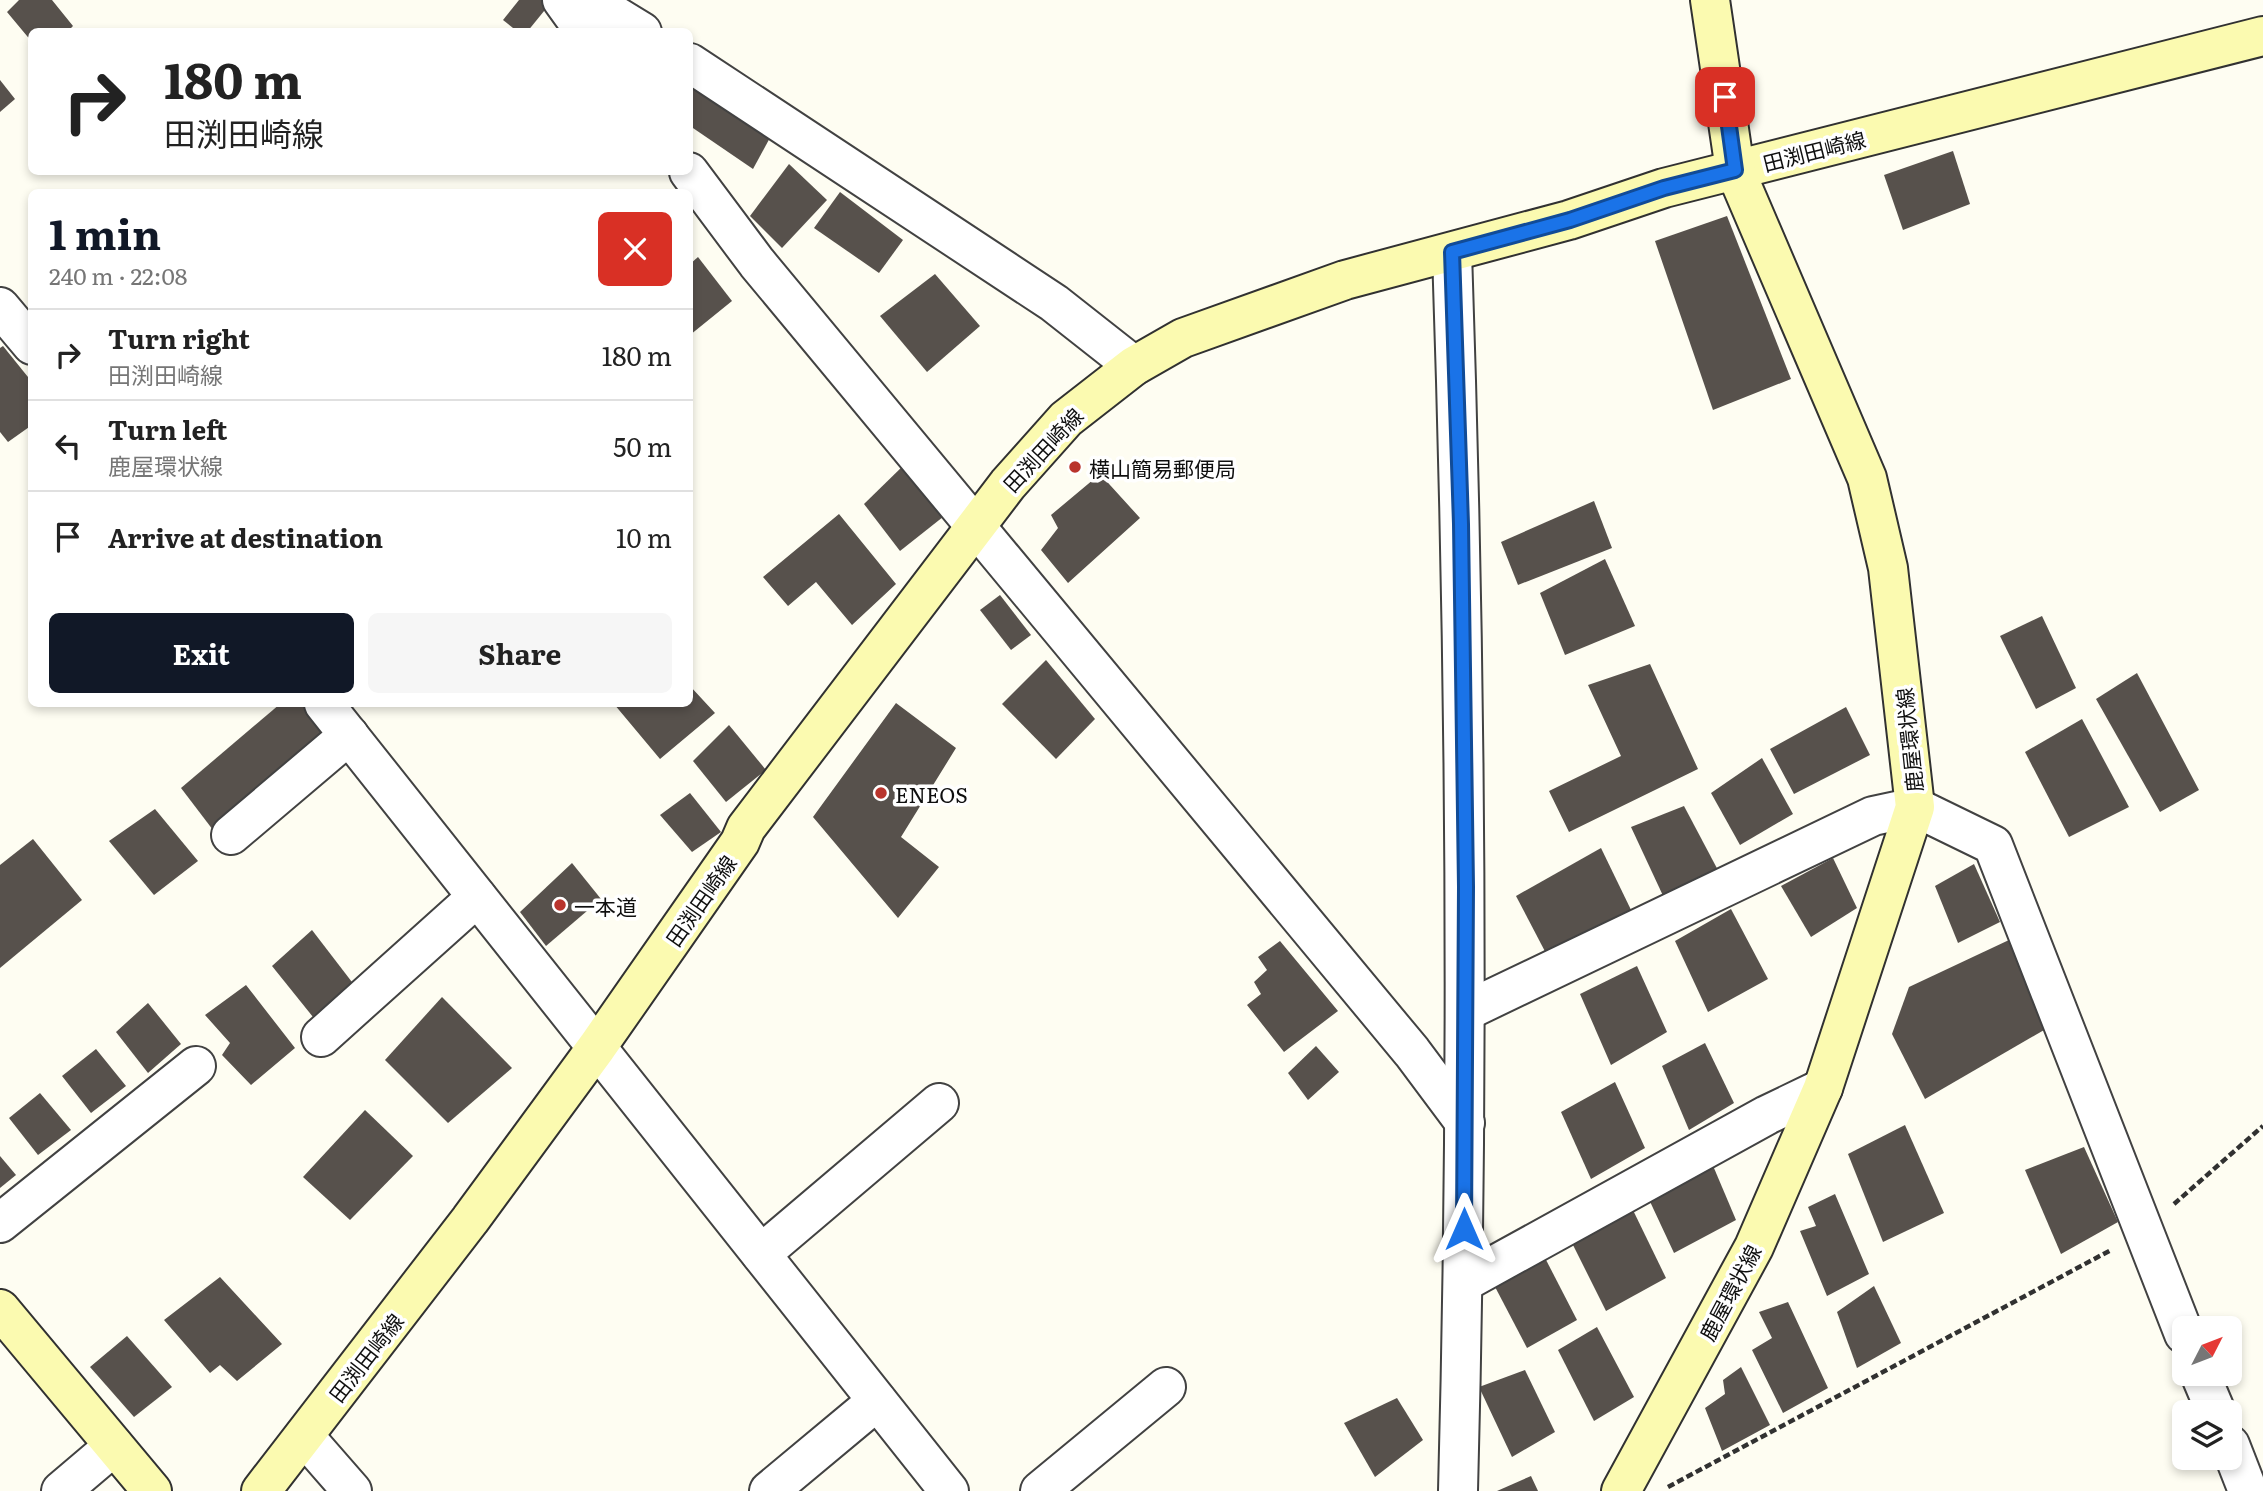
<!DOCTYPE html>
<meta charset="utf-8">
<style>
body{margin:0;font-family:Literata,"Noto Sans JP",serif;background:#f6f6f6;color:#222;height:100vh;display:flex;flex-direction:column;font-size:26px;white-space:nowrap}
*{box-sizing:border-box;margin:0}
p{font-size:23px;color:#767676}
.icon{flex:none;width:38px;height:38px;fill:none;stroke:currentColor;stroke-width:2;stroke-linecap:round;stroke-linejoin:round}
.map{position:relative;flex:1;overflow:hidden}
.drawer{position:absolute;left:28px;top:189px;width:665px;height:518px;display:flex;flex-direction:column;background:#fff;border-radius:10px;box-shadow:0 4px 10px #0003}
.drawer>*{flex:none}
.top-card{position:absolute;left:28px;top:28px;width:665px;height:147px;border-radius:10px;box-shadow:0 4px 10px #0003;background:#fff;color:#222;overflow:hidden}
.needle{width:46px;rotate:48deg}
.buttons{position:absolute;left:2172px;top:1316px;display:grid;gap:14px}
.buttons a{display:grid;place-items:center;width:70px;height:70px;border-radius:10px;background:#fff;box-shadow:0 4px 10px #0003;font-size:35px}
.pin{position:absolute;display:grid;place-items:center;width:60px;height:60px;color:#fff;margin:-30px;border-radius:14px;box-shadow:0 4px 10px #0006}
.me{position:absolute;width:77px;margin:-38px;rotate:0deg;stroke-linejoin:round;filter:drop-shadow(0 0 5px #0008)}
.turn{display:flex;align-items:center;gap:24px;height:147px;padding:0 21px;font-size:32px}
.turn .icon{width:91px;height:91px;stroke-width:2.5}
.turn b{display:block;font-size:49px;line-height:60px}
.round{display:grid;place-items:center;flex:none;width:74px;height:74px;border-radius:10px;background:#f6f6f6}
.headline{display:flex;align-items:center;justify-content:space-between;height:119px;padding:0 21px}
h1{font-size:42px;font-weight:700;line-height:52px;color:#111827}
.button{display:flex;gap:14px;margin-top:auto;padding:14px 21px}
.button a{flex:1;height:80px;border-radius:10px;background:#111827;color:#fff;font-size:28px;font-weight:700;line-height:80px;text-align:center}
.button a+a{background:#f6f6f6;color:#222}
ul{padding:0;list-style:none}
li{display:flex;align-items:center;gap:21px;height:91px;padding:0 21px;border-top:2px solid #e0e0e0}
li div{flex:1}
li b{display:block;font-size:26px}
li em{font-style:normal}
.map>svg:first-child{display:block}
.building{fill:#57514c}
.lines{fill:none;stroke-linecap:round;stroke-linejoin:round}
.street-casing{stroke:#424242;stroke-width:42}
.secondary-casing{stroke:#313131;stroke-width:42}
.path{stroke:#313131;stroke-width:4.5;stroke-dasharray:7 3.5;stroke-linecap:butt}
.street{stroke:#fff;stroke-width:38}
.secondary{stroke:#fbfab0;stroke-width:38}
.route-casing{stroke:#114b97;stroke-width:18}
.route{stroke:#1a73e8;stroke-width:12}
.poi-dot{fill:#b9342c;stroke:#fff;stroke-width:2.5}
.labels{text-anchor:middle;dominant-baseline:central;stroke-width:7;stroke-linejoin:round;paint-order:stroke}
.street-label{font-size:21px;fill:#0f0f0f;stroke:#fff}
.poi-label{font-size:21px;fill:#0f0f0f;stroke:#fff;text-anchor:start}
</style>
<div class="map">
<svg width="2263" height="1491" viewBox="0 0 2263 1491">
<rect width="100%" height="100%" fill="#fefdf2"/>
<!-- building -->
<g class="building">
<path d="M19 0H52L73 26 67 32H32V42L7 12Z"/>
<path d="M519 0H553L527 32H518L503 20Z"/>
<path d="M0 80 15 99 0 112Z"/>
<path d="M690 81 778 123 753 169 690 126Z"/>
<path d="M1953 151 1970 204 1903 230 1884 175Z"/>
<path d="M789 164 827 200 782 248 750 216Z"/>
<path d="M840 192 903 240 879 273 814 228Z"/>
<path d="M1727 216 1791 379 1713 410 1655 241Z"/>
<path d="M698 257 732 301 690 335V264Z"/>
<path d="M935 274 980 326 927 372 880 316Z"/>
<path d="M3 346 32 382V425L8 442 0 432V348Z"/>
<path d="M907 462 948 513 900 551 864 504Z"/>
<path d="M1100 474 1140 518 1068 583 1041 550 1058 528 1051 515Z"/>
<path d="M1594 501 1612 548 1518 585 1501 542Z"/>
<path d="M839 514 896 584 852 625 816 582 788 606 763 577Z"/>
<path d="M1605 559 1635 626 1565 655 1540 593Z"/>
<path d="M1000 595 1031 635 1011 650 980 610Z"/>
<path d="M2042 616 2076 688 2036 709 2000 636Z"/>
<path d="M1046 660 1095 719 1056 759 1002 704Z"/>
<path d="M1650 664 1698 769 1569 832 1549 791 1621 756 1588 685Z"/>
<path d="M2137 673 2199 790 2160 812 2096 699Z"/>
<path d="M690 686 715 713 660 759 614 704H690Z"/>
<path d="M896 703 956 748 901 837 939 867 898 918 813 817Z"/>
<path d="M280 704H302L329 739 213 830 181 788Z"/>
<path d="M1846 707 1870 755 1794 794 1770 749Z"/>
<path d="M2082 719 2129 807 2069 837 2025 752Z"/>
<path d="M729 725 766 770 726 802 693 761Z"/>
<path d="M1762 758 1793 814 1740 845 1711 793Z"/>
<path d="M690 793 721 832 692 852 660 815Z"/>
<path d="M1684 806 1720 874 1665 900 1631 827Z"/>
<path d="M155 809 198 861 154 895 109 841Z"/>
<path d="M33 839 82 900 0 968V865Z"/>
<path d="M1601 848 1633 914 1550 961 1516 896Z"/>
<path d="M1833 858 1857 908 1811 937 1781 886Z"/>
<path d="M572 863 601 899 546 946 520 912Z"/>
<path d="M1974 864 2000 922 1958 943 1935 886Z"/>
<path d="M1731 909 1768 979 1708 1012 1675 941Z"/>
<path d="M312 930 355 986 313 1017 272 966Z"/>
<path d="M2009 940 2051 1026 1925 1099 1892 1034 1909 987Z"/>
<path d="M1280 941 1338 1011 1284 1052 1247 1005 1261 994 1254 982 1267 970 1258 957Z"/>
<path d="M1637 966 1667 1032 1611 1065 1580 994Z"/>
<path d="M246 985 295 1048 251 1085 222 1055 230 1043 205 1015Z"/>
<path d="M442 997 512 1068 448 1123 385 1060Z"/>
<path d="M148 1003 181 1044 148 1073 116 1032Z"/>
<path d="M1705 1043 1734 1103 1689 1130 1662 1066Z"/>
<path d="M1316 1046 1339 1072 1308 1100 1288 1073Z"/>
<path d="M96 1049 126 1086 91 1113 62 1076Z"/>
<path d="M1615 1082 1645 1148 1591 1179 1561 1112Z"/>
<path d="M40 1093 71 1130 38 1155 9 1118Z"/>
<path d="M365 1110 413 1156 350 1220 303 1177Z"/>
<path d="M1905 1125 1944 1213 1883 1242 1848 1154Z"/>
<path d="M2084 1147 2118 1222 2061 1254 2025 1170Z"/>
<path d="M0 1156 16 1175 0 1188Z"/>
<path d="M1711 1161 1736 1220 1674 1253 1646 1193Z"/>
<path d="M1835 1194 1869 1274 1827 1296 1800 1231 1816 1226 1808 1207Z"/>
<path d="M1630 1204 1666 1278 1606 1311 1571 1241Z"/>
<path d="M1544 1256 1577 1320 1527 1348 1493 1283Z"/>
<path d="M220 1277 282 1344 237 1381 220 1365 210 1373 164 1320Z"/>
<path d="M1874 1286 1901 1343 1857 1368 1837 1312Z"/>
<path d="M1788 1302 1828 1388 1783 1413 1752 1350 1772 1338 1759 1312Z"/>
<path d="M1597 1327 1634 1397 1594 1421 1558 1350Z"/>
<path d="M127 1336 172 1387 134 1417 90 1367Z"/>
<path d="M1741 1367 1770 1425 1722 1451 1705 1408 1725 1394 1723 1380Z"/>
<path d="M1525 1370 1555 1432 1512 1457 1479 1387Z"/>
<path d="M1397 1398 1423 1440 1375 1477 1344 1423Z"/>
<path d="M1531 1476 1538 1491H1497Z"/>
</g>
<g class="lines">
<defs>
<g id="street">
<path d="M562 0 585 32"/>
<path d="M590 0 642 32"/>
<path d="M690 63 1054 303 1134 366"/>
<path d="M689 172 757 263 1412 1052 1465 1123"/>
<path d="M1452 252C1466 665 1469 1078 1458 1491"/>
<path d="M0 307 32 345"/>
<path d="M324 704 949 1491"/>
<path d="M231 835 349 735"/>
<path d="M1466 1011 1873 816 1915 807 1993 845 2184 1334"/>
<path d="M321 1037 477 897"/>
<path d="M0 1223 196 1066"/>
<path d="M761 1254 939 1103"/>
<path d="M1464 1282 1767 1115 1823 1088"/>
<path d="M2200 1374 2216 1412"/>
<path d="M304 1436 352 1491"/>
<path d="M2230 1445 2248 1491"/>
<path d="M61 1491 114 1446"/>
<path d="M769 1491 877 1401"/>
<path d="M1040 1491 1166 1387"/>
</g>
<g id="secondary">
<path d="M0 1309 152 1491"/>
<path d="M261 1491 470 1220 597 1047 740 842 746 828 1008 484 1066 419 1134 366 1183 338 1345 280 1569 220 1664 188 2263 36"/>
<path d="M1621 1491 1754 1247 1823 1088 1915 807 1888 568 1867 478 1735 170 1710 0"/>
</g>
</defs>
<!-- street casing -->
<use href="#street" class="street-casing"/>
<!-- secondary casing -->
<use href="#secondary" class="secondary-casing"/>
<!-- path -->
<g class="path">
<path d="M2174 1204 2263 1126"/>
<path d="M1668 1487 2111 1250"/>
</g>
<!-- street -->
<use href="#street" class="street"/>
<!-- secondary -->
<use href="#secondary" class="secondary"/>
</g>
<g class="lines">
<defs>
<path id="route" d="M1464 1229 1466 887 1461 524 1452 252 1570 220 1664 188 1735 170 1725 97"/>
</defs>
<!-- route casing -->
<use href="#route" class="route-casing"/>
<!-- route -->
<use href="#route" class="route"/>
</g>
<!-- markers -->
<g class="poi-dot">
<circle cx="1075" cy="467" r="7"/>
<circle cx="881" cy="793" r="7"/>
<circle cx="560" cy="905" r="7"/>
</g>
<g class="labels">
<!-- street labels -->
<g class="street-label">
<text transform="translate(1814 150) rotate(-14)">田渕田崎線</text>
<text transform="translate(1042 449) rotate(-47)">田渕田崎線</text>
<text transform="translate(1908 740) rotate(-96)">鹿屋環状線</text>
<text transform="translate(700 900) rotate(-55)">田渕田崎線</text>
<text transform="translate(1729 1292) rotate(-62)">鹿屋環状線</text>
<text transform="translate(365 1357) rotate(-52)">田渕田崎線</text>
</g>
<!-- poi labels -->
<g class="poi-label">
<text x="1089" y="467">横山簡易郵便局</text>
<text x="895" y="793">ENEOS</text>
<text x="574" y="905">一本道</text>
</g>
</g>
</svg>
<div class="buttons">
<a><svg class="needle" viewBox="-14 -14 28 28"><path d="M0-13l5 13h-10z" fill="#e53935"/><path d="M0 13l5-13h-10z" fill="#767676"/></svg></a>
<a><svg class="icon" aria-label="layers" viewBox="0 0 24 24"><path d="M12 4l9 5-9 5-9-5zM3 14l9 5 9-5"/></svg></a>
</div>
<div class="pin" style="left:1725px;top:97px;background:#d93025"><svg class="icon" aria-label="arrive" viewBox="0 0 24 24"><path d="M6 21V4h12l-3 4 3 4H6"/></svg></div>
<svg class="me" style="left:1464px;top:1229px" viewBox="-20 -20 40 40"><path d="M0-17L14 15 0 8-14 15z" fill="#1a73e8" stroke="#fff" stroke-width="4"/></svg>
<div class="top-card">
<div class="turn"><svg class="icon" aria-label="right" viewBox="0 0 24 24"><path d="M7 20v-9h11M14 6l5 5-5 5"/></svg><div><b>180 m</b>田渕田崎線</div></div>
</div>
<section class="drawer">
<div class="headline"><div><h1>1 min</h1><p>240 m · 22:08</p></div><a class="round" style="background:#d93025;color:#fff"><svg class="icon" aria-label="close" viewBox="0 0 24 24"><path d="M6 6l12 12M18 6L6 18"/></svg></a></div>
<ul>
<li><svg class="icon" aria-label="right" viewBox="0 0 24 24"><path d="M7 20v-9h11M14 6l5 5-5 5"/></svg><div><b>Turn right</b><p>田渕田崎線</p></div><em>180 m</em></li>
<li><svg class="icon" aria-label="left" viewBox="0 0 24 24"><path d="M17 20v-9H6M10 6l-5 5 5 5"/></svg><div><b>Turn left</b><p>鹿屋環状線</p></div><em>50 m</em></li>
<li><svg class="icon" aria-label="arrive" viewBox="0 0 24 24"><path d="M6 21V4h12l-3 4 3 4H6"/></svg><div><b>Arrive at destination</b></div><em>10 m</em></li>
</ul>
<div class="button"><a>Exit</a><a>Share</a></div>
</section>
</div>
